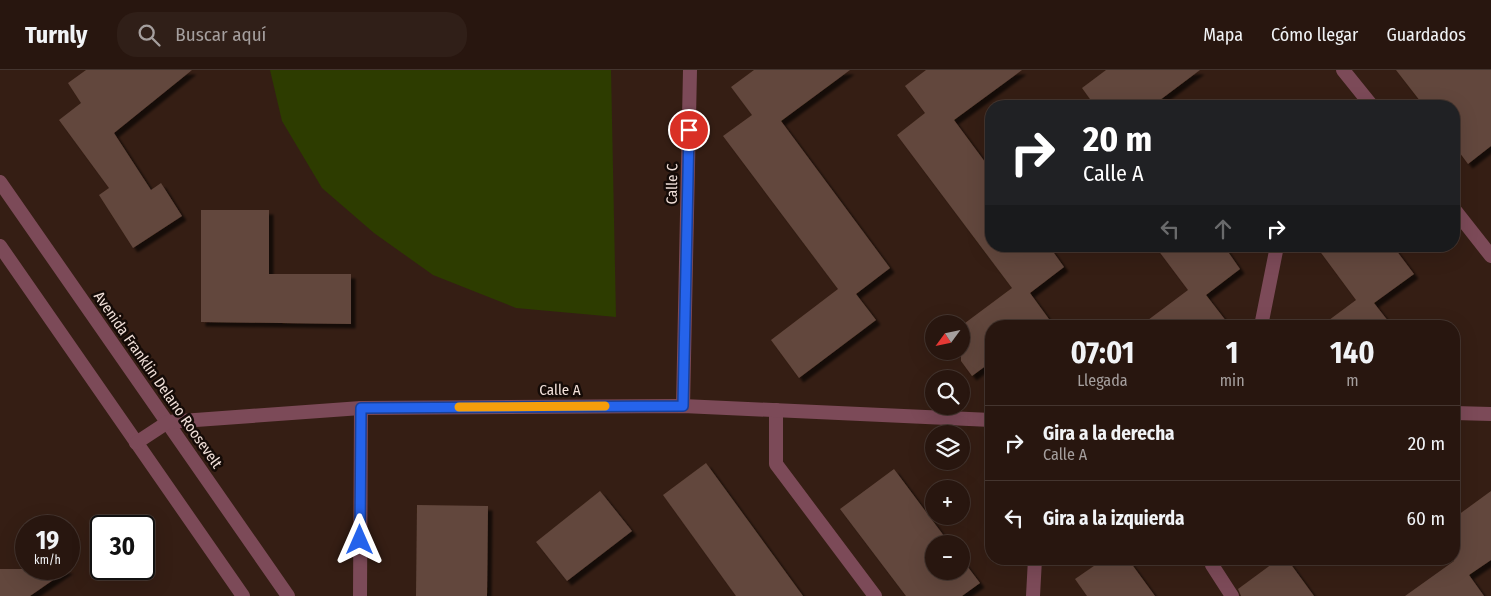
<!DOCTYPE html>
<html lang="es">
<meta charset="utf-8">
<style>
body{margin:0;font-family:"Fira Sans Condensed",sans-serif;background:#301f18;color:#f1f3f6;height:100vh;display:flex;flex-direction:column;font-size:19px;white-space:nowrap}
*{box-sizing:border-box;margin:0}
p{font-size:16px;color:#a59f9e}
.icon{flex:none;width:28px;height:28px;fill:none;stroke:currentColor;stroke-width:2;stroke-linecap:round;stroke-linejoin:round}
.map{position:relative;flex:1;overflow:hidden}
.details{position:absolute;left:985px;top:250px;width:475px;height:245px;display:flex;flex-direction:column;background:#28160f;border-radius:20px;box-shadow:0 5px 20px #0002,0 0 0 1px #44352f}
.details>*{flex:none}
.guide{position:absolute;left:985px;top:30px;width:475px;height:152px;border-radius:20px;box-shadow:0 5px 20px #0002,0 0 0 1px #44352f;background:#202124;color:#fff;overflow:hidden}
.needle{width:32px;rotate:237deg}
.buttons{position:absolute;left:925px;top:245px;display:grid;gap:10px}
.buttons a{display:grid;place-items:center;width:45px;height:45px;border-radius:50%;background:#28160f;box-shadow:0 5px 20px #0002,0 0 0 1px #44352f;font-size:25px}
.speed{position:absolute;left:15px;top:445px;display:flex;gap:10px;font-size:25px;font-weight:700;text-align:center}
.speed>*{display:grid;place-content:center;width:65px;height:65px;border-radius:50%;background:#28160f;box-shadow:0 5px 20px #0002,0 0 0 1px #44352f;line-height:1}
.speed small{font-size:12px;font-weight:400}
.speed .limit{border:2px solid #111;border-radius:8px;background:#fff;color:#111}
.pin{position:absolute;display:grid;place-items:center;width:42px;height:42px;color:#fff;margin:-21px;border:2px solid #fff;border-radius:50%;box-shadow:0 1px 5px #0007}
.me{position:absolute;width:55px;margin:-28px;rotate:0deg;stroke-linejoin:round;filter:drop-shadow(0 0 4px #0008)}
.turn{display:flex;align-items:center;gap:18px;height:105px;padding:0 15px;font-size:22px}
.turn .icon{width:65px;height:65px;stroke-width:2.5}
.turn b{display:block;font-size:35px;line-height:42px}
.lanes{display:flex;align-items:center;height:48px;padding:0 15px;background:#0003;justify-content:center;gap:25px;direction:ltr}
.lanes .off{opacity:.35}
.eta{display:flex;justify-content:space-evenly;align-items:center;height:85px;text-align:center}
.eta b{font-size:30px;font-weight:700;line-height:35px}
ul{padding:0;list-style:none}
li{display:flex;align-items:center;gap:15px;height:75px;padding:0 15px;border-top:1px solid #44352f}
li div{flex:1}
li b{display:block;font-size:19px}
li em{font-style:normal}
header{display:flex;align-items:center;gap:30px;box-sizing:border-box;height:70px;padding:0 25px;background:#28160f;border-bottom:1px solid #44352f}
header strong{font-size:24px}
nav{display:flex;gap:28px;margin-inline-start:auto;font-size:18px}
.search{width:350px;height:45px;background:#301f18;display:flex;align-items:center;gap:12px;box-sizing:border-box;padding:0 18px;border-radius:20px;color:#a59f9e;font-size:19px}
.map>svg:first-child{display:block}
.green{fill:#2d3c00}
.building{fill:#62473c;filter:url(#shadow)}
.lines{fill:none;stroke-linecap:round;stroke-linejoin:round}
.service{stroke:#7c4a58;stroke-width:14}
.minor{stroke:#7c4a58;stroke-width:14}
.route-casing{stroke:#184099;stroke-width:12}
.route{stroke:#2563eb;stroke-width:9}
.slow{stroke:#f59e0b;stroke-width:9}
.labels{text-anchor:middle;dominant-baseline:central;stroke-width:5;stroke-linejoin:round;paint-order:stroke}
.street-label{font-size:15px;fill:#f2e1da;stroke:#150b07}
</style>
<header>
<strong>Turnly</strong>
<div class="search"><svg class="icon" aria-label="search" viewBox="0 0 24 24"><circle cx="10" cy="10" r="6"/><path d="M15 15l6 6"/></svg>Buscar aquí</div>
<nav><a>Mapa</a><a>Cómo llegar</a><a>Guardados</a></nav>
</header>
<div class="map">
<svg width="1491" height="526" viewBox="0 0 1491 526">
<defs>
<filter id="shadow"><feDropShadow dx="4.5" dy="4.5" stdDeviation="1" flood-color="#0009"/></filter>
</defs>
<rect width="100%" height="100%" fill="#351e14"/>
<!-- green -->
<path class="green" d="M270 0H611L616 247 516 238 433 205 374 163 322 118 282 51Z"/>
<!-- building -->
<g class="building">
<path d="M86 0H192L114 63 151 120 161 113 182 146 133 178 99 125 109 118 59 50 81 33 68 13Z"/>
<path d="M754 0H850L781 51 890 198 856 224 876 250 799 308 771 270 838 219 723 66 752 45 731 17Z"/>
<path d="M926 0H1022L954 50 991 100V176H1049L1064 197 1030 223 1054 256H991V292L972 306 961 291V256L1012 218 897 65 925 43 905 16Z"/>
<path d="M1106 0H1200L1152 36H1095L1082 18Z"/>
<path d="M1396 0H1491V76L1468 94 1454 75V36H1424Z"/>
<path d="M201 140H269V204H351V254L201 252Z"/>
<path d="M1155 176H1224L1240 199 1206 225 1230 256H1140L1188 220Z"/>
<path d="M1316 176H1393L1414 204 1374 233 1392 256H1321L1356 230Z"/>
<path d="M706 393 803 526H736L663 425Z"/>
<path d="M894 399 950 474H934V501H961V488L980 513 962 526H906L840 439Z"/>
<path d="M600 421 632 461 567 511 536 472Z"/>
<path d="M1491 421V490L1469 505 1484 526H1405L1454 491V448Z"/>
<path d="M417 435 488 436 487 526H416Z"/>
<path d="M1104 489H1128L1155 526H1087L1075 509Z"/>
<path d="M1279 489H1287L1314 526H1241L1238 519Z"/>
<path d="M0 499H69L30 526H0Z"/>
</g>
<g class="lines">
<!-- service -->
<g class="service">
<path d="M1261 256 1277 176"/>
<path d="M776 340V394L875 526"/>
<path d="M1213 489 1212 495 1232 526"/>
</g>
<!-- minor -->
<g class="minor">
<path d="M1343 0 1372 36"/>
<path d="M0 112 288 526"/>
<path d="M1454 139 1491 186"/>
<path d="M0 176 243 526"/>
<path d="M683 336 690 0"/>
<path d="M1454 343 1491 344"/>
<path d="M136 373 168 352 361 338 683 336 991 350"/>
<path d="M360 526 361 338"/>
<path d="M1033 526 1035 489"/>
</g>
</g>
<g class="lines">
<defs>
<path id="route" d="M360 470 361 338 683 336 689 60"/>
</defs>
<!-- route casing -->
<use href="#route" class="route-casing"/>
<!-- route -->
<use href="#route" class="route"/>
<!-- slow -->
<path class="slow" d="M459 337 605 336"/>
</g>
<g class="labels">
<!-- street labels -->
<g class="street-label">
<text transform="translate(672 114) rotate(-89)">Calle C</text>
<text transform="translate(158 310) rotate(55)">Avenida Franklin Delano Roosevelt</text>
<text x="560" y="320">Calle A</text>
</g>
</g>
</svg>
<div class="buttons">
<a><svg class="needle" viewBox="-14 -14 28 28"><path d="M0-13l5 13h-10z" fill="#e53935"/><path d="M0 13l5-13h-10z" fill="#a59f9e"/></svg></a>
<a><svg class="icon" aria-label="search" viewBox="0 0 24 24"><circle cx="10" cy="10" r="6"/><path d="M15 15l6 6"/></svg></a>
<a><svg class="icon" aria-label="layers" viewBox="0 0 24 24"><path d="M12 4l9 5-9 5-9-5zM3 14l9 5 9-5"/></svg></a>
<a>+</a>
<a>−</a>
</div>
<div class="speed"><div>19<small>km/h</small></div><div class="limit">30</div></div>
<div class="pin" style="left:689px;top:60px;background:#d93025"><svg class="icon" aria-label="arrive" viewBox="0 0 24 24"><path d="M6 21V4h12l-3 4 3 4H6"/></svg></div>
<svg class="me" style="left:360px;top:470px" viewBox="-20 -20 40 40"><path d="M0-17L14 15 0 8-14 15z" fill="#2563eb" stroke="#fff" stroke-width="4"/></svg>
<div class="guide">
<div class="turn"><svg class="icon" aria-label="right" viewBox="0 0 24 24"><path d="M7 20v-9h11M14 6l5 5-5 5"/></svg><div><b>20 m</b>Calle A</div></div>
<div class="lanes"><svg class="icon off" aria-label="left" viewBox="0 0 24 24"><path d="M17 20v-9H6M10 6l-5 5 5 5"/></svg><svg class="icon off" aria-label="ahead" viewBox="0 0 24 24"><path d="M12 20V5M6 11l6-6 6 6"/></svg><svg class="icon" aria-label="right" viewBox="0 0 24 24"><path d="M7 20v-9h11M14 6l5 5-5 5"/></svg></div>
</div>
<section class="details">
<div class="eta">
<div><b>07:01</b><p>Llegada</p></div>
<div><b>1</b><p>min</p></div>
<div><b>140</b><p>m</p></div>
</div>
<ul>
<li><svg class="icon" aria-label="right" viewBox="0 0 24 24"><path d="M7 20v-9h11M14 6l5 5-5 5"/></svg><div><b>Gira a la derecha</b><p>Calle A</p></div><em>20 m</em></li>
<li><svg class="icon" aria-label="left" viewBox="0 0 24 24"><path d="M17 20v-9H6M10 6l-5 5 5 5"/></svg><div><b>Gira a la izquierda</b></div><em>60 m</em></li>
</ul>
</section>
</div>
